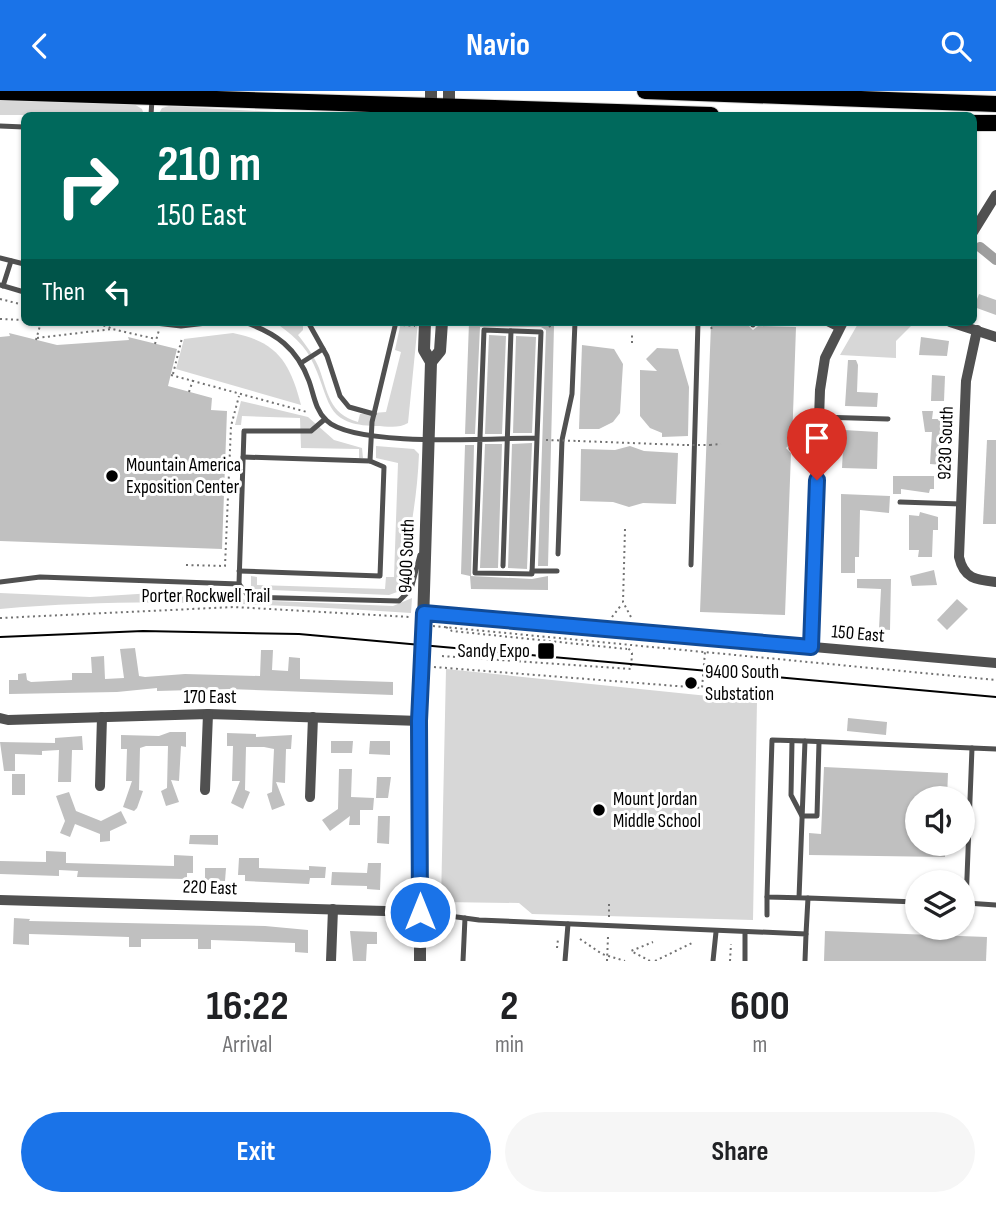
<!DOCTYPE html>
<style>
body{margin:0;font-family:"Sofia Sans Condensed",sans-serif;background:#f6f6f6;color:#202124;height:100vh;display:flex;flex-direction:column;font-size:26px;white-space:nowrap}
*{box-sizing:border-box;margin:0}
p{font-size:23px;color:#757577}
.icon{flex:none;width:38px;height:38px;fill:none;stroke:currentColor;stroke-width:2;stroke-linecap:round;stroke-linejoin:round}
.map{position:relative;height:870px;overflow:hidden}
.side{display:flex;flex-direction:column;background:#fff;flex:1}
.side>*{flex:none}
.banner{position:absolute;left:21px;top:21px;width:956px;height:214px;border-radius:10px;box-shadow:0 2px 5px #0004;background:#00695c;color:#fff;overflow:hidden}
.fabs{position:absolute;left:905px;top:695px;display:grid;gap:14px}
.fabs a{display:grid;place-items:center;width:70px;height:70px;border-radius:50%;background:#fff;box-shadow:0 2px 5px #0004;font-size:35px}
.pin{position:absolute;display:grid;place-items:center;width:60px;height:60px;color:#fff;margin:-72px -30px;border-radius:50% 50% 50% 0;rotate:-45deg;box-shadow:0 0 7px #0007}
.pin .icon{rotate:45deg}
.me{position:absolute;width:77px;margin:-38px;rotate:0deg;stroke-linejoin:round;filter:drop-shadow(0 0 5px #0008)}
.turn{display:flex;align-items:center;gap:24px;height:147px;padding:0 21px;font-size:32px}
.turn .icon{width:91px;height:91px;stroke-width:2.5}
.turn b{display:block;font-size:49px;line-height:60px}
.then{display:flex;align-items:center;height:66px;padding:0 21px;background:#0003;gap:14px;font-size:26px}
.eta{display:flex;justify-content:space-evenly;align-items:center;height:119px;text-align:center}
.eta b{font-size:42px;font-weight:700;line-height:49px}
.action{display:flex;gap:14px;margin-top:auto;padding:14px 21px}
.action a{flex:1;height:80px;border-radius:42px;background:#1a73e8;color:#fff;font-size:28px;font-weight:700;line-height:80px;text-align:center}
.action a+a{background:#f6f6f6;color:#202124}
header{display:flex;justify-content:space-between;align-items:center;height:91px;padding:0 21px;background:#1a73e8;color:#fff;font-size:32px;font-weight:700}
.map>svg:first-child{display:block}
.green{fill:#d7d7d7}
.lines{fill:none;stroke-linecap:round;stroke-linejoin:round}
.canal{stroke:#9e9e9e;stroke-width:10}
.building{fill:#c0c0c0}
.primary-casing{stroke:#dbdbdb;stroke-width:18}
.path{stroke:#727272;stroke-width:2;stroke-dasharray:2 3.5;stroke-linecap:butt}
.service{stroke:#505050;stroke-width:5}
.minor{stroke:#505050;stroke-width:10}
.tertiary{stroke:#505050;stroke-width:12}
.primary{stroke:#000;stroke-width:16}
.tram{stroke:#000;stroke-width:2}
.path-bridge{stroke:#727272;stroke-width:2;stroke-dasharray:2 3.5;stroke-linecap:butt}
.route-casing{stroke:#114b97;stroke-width:18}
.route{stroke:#1a73e8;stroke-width:12}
.poi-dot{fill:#000;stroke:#fff;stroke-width:2.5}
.labels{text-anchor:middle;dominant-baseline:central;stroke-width:6;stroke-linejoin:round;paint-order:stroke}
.street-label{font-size:19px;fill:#000;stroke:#fff}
.poi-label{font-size:19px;fill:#000;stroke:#fff;text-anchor:start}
</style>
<header><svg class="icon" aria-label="back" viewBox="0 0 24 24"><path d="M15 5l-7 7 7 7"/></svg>Navio<svg class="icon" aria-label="search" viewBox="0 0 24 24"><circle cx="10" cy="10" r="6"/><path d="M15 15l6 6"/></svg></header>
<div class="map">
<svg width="996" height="870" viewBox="0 0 996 870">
<rect width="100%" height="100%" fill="#fff"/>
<!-- green -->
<g class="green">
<path d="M0 9 134 13 142 18 144 24H0Z"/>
<path d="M169 15 329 24H158L162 17Z"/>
<path d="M274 231 303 232V239L298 244C306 254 314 265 319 277 328 301 329 323 358 331L360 323 386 321 401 261 395 259 401 231H418L408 332C399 338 386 335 376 335 325 334 331 311 314 274 307 256 290 241 274 231Z"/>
<path d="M859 231H915L896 250V267L840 264Z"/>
<path d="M233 242C278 251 290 272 301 314L176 278 184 248Z"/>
<path d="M241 310 308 326 334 349 362 357 363 367H359V358L301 357 300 327 242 325 241 334H235Z"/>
<path d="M376 355 414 358 419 363C418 389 415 412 411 436 408 456 415 480 405 498L389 504 251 498V485L257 486V494L385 498 386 486H394L398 372 376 367Z"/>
<path d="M185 500 227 502 246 509 393 515 412 507 411 522C273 513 138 506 0 518V502L90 506Z"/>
<path d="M446 578 757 610 753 829 532 823 519 812 441 811Z"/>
</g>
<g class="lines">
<!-- canal -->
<path class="canal" d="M980 156 996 169"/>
</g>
<!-- building -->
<g class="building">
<path d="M979 203 996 209V224L974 216Z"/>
<path d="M469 231H550L554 235 548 475H538L546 239 541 236H480L475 343H465Z"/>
<path d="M711 233 748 234 753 239 758 235 796 236 792 352 786 357 791 362 785 524 700 521Z"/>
<path d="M9 242 57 254 129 249 128 246 177 258 168 295 212 307 211 319 227 320 222 458 0 450V246L10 245Z"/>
<path d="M489 244 506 245 502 343H485Z"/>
<path d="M516 245 536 246 532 342H513Z"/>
<path d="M921 246 949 250 947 265 919 264Z"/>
<path d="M582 254 614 258 623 273 620 322 613 331 599 338H579Z"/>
<path d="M657 257 678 258 689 296 688 345 662 346V342L650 337 640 325V279L657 280 646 268Z"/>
<path d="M848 269H856L858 274 857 301 878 302 877 316 845 315Z"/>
<path d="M932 284 945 285 944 310H931Z"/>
<path d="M922 320H933L932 328H941L940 351H944L943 374 930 373 932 341H925Z"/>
<path d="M844 339 878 341 877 378 842 377Z"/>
<path d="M987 349H996V433H983Z"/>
<path d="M532 352 527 478 508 477 512 353Z"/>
<path d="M485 353H502L498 477H480Z"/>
<path d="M465 354H474L471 485 532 488 548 485V499L471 498 470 485 461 483Z"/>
<path d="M630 355 644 360 678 362 676 413 643 412 629 416 613 411 580 410 581 358 615 359Z"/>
<path d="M893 385H934V398H930L929 402 901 398V403H893Z"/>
<path d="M841 403 890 405 889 422 860 419 859 466H855V482H841Z"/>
<path d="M920 421 938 426V439H933L932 466H918L919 459H909V424L919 425Z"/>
<path d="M934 479 937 494 912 495 910 485Z"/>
<path d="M857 488H891L890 539 879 538 881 498 857 497Z"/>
<path d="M957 508 968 518 947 539 937 529Z"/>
<path d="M135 557 139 585 145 586 185 583 260 585 261 559H273L272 579 288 580 289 566 300 567V588L393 591V604L229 598 157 600V597L117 601 9 603V589H18V583L26 582 27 589 31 591 72 589V582H92L91 566 104 565 105 588 124 587 120 558Z"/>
<path d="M848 627 887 631 886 644 847 640Z"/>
<path d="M170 641H186V656L181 655 179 690 171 689 179 711 166 715 161 700 167 697 168 655H146L140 657 139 699 143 700 137 717 134 720 123 716 132 690H126L127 658H121V644L159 645Z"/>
<path d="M227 642 256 643V646L292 644 291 658H286L285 692 276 691 285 714 272 719 267 703 272 701 274 658 264 656H246L245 699 250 701 243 718 231 712 240 690H232L233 655H227Z"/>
<path d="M82 645 83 659H72L71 691H58L59 659 42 660V664L15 663V680H4L0 651 55 652V647Z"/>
<path d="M331 650H353L352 662H331Z"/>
<path d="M370 650H390V664L369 663Z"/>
<path d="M824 676 948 682 947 707H917V752H945V766L809 764V742L821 743Z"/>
<path d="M339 678H352L351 706 374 707 373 719H360V734H349L350 725 330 740 322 729 338 718Z"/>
<rect x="12" y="683" width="13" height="21"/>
<path d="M377 686H391L388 707H376Z"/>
<path d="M69 701 76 720 101 730 121 720 127 732 110 740V750L100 751V743L75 733 70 746 60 742 65 730 56 705Z"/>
<path d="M378 725H390L389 753 377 752Z"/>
<path d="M190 744H218V754L189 753Z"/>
<path d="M46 760 66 761V772L174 775V764L193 765V782H187V788L77 786 78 780 59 779V785L0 783V770L46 771Z"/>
<path d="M239 767H259V777L309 779V775L326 776 325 787H310L309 793 245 790V784H238Z"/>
<path d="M368 772H381L380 799 367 798V795L331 794 332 781 367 782Z"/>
<path d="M205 777H226L225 790 205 789Z"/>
<path d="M14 827 30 828 29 830 265 835 308 839V862L295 861V852L211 849V858H198V848H141V856H129V846L29 843V854L13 853Z"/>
<path d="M350 840 377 841V853H367L366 870H353Z"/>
<path d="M825 840 987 846 986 870H824Z"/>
</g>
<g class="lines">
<defs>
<g id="primary">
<path d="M645 0 996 13"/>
<path d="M0 1 711 24"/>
<path d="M973 32H996"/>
</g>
</defs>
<!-- primary casing -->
<use href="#primary" class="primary-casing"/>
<!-- path -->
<g class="path">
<path d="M92 24V22"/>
<path d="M216 24 217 23"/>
<path d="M0 208 24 214"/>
<path d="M0 228 24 229"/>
<path d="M27 231 26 234 39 233"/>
<path d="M93 231 111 237"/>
<path d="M709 231 713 241"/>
<path d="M403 234 415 235"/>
<path d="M549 236 555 231"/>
<path d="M37 247 112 238 156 248"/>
<path d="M36 249 41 231"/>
<path d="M632 252V242"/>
<path d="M155 253 159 239"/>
<path d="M173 283 182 247"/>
<path d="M171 284 307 321"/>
<path d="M189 301 193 289"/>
<path d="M578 350 685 354"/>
<path d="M710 354 721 353"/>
<path d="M625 438 623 511 632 528"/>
<path d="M186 474 225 475 231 335 239 305"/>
<path d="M612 526 622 513"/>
<path d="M0 527 234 516 410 526"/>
<path d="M433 535 996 589"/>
<path d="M446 536 452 540 627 558"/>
<path d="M442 565 631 578 632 562 628 557"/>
<path d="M434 576 702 597 705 561"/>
<path d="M609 826V812"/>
<path d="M580 848 602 863 625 870"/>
<path d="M557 857 558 848"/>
<path d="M607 870 608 846"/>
<path d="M650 870 631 860 653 851"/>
<path d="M655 870 692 852"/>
<path d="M730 870 731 853"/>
</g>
<!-- service -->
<g class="service">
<path d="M151 24 152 8"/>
<path d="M0 35 24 36"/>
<path d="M0 167 24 173"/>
<path d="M0 194 24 201"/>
<path d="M3 195 11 170"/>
<path d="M147 231 181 235 215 231"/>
<path d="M244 231C276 242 297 257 309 290 314 304 315 318 326 329 354 357 494 347 537 347L541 241 484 239 475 482 532 483 537 347"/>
<path d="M308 231 327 265 340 305 349 316 374 323"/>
<path d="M824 231 838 238"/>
<path d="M753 234 754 231"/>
<path d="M301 272 323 258"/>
<path d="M819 326 888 328"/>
<path d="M791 357 818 358"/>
<path d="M243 366 370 370"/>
<path d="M900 411 961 413"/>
<path d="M558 463 562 349 572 303 575 231"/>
<path d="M691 474 698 231"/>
<path d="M503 475 511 240"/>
<path d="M239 480 380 485 384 376 370 370 372 331 396 231"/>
<path d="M532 480H557"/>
<path d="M0 491 40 486 239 493 249 506 399 510 411 498 420 464"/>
<path d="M239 493 244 340H311L325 328"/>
<path d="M792 650 791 704 802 725H817L819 651"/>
<path d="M805 650 972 657"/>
<path d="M996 658 972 657 966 812 996 814"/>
<path d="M799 807 805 650 772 649 767 806 808 807"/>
<path d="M420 821 479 829 806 843 805 870"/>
<path d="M767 824V806"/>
<path d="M806 843 808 807 917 811"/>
<path d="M463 870 465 827"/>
<path d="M565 870 568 833"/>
<path d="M713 870 716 841"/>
<path d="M745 870V842"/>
</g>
<!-- minor -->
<g class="minor">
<path d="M973 141 996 104"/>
<path d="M950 231 996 246"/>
<path d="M977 239 966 290 959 466C964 488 976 489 996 491"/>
<path d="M424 522 996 572"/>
<path d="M811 557 820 299 825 267 843 231"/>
<path d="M0 627 8 629 208 623 420 630"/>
<path d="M100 695 102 626"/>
<path d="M205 699 208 623"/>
<path d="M310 706 313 626"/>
<path d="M0 809 420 821"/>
<path d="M331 870 333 818"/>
</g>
<!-- tertiary -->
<g class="tertiary">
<path d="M431 24V0"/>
<path d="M449 24V0"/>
<path d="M431 271 440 260 442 231"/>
<path d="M420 870V630L431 271 424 259 425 231"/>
</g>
<!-- primary -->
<use href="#primary" class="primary"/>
<!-- tram -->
<path class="tram" d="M0 546 143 540 299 543 996 606"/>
<!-- path-bridge -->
<g class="path-bridge">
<path d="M546 349 578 350"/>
<path d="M687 354H710"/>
</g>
</g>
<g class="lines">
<defs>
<path id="route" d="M420 821 419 630 424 522 811 556 817 389"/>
</defs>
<!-- route casing -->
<use href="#route" class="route-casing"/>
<!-- route -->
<use href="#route" class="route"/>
</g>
<!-- markers -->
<g class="poi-dot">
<circle cx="112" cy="385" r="7"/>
<rect x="537" y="551" width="18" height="18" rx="3.5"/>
<circle cx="691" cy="592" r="7"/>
<circle cx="599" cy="719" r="7"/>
</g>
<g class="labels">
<!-- street labels -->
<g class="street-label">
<text transform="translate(946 352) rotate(-88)">9230 South</text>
<text transform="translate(407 465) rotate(-88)">9400 South</text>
<text x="206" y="505">Porter Rockwell Trail</text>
<text transform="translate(858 543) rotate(5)">150 East</text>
<text x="210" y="606">170 East</text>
<text transform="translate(210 797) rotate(2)">220 East</text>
</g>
<!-- poi labels -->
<g class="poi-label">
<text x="126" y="374">Mountain America<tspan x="126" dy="22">Exposition Center</tspan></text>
<text x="530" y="560" text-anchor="end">Sandy Expo</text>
<text x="705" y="581">9400 South<tspan x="705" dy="22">Substation</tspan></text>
<text x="613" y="708">Mount Jordan<tspan x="613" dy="22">Middle School</tspan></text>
</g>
</g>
</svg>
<div class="fabs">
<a><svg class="icon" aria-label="sound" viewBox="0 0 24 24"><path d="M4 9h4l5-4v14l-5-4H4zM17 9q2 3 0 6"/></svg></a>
<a><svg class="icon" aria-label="layers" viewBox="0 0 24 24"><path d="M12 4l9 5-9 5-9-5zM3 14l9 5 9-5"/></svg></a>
</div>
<div class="pin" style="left:817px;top:389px;background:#d93025"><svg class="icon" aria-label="arrive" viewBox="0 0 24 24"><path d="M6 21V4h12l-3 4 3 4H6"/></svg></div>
<svg class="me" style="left:420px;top:821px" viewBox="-20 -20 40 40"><circle r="17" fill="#1a73e8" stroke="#fff" stroke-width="3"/><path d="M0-11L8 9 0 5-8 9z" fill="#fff"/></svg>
<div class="banner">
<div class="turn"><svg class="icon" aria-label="right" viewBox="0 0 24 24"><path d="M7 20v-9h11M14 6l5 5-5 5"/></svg><div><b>210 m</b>150 East</div></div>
<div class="then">Then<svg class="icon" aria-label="left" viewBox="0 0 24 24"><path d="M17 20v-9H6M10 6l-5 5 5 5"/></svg></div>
</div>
</div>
<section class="side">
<div class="eta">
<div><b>16:22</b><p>Arrival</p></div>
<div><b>2</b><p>min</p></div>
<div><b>600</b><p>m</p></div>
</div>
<div class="action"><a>Exit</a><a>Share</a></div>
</section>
